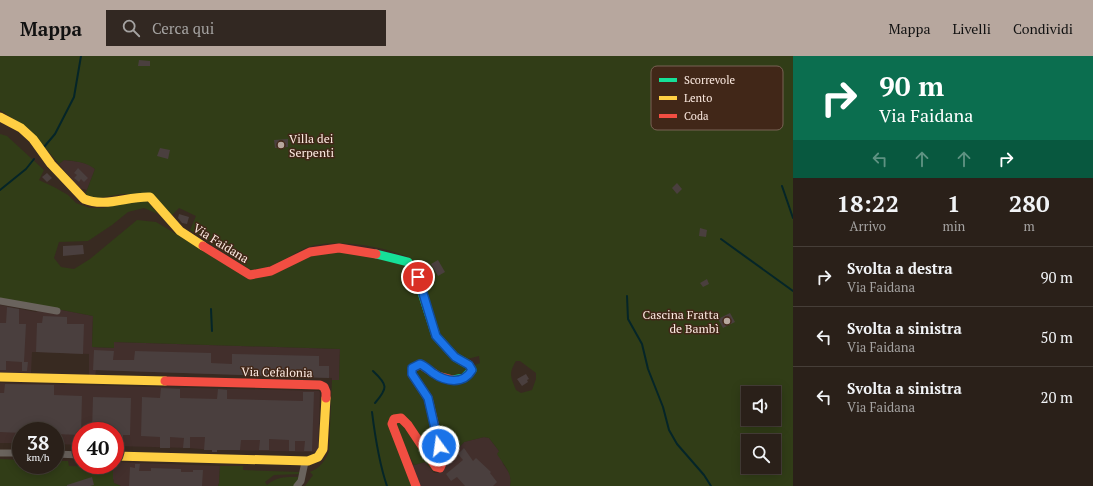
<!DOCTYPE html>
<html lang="it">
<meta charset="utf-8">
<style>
body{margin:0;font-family:"PT Serif",serif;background:#322822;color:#f1f3f6;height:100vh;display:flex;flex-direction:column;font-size:15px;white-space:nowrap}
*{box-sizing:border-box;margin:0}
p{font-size:13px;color:#a5a3a2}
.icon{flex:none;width:22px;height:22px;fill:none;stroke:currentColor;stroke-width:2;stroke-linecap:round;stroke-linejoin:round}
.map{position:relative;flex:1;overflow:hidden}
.sheet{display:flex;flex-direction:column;background:#2a2019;width:300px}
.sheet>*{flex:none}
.top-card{background:#0b6e4f;color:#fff;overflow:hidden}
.tools{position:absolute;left:741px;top:330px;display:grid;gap:8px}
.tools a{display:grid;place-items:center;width:40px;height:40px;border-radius:0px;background:#2a2019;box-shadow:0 2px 10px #0003,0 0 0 1px #463e38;font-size:20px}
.speed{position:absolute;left:12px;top:366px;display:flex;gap:8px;font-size:20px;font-weight:700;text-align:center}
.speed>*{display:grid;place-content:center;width:52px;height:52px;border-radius:50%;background:#2a2019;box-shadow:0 2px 10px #0003,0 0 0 1px #463e38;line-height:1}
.speed small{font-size:10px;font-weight:400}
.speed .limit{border:6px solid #d22;background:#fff;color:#111}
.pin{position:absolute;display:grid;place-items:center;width:34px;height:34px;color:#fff;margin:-17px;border:2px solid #fff;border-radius:50%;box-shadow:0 1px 4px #0007}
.me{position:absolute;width:44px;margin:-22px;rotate:346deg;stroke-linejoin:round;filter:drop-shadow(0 0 3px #0008)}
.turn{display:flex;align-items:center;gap:14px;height:84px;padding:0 20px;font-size:18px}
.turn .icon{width:52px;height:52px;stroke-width:2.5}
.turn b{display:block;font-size:28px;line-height:34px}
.lanes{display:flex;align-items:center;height:38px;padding:0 20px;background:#0003;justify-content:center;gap:20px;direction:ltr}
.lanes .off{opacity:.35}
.eta{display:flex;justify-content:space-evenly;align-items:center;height:68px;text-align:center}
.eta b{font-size:24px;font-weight:700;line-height:28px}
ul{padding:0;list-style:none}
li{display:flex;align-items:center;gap:12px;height:60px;padding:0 20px;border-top:1px solid #463e38}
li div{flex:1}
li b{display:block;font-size:15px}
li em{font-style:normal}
header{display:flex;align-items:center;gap:24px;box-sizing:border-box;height:56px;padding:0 20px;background:#b7a79e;color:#111}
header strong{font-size:19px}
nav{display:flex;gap:22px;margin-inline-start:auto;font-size:14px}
.search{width:280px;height:36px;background:#322822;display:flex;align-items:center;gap:10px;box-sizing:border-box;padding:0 14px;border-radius:0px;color:#a5a3a2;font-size:15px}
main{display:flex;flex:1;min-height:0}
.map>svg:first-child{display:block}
.industrial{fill:#422f2c}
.green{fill:#313d17;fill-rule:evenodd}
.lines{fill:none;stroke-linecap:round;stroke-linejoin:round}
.stream{stroke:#052528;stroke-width:2}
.building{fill:#4a3f3e}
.street{stroke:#6a635d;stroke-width:7}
.fast{stroke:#16e098;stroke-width:9}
.slow{stroke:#ffcf43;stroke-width:9}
.jam{stroke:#f24e42;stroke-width:9}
.route-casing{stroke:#114b97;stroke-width:10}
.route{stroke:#1a73e8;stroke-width:7}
.poi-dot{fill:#b7a79e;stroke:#412718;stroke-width:1.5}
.labels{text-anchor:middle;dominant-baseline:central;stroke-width:3;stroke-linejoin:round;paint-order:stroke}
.poi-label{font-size:12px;fill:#fceae1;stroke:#412718;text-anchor:start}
.street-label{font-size:12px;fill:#fceae1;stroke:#412718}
.key{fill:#412718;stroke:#796254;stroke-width:1}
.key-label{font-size:11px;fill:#fceae1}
</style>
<header>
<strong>Mappa</strong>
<div class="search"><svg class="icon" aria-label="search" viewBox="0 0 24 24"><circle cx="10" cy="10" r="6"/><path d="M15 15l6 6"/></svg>Cerca qui</div>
<nav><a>Mappa</a><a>Livelli</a><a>Condividi</a></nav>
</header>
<main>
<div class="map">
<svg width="793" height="430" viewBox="0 0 793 430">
<rect width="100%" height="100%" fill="#382a21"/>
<!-- industrial -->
<g class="industrial">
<path d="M64 104 80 106 90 109 95 113 87 134 79 132 59 108Z"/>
<path d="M0 249 36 256 39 254 57 253 93 260 92 291 114 292V286L340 293 339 324H332V322L96 314 95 321H89V298L36 296H32L31 317 0 316Z"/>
<path d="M0 327 319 335 320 337 318 396 226 394 217 391V396H212V394L190 392 115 390V375H81V389L55 388V375H21V387H0Z"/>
<path d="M484 381 489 382 499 395 503 408 510 418 511 424 510 430H419L411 410 425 406 434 417H438L446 406 464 386Z"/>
<path d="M115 406 220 410 219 427 218 430H121L114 427 113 423V409H115Z"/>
</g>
<!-- green -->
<g class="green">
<path d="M0 0H793V430H510C513 417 503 408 497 398L499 395 489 382 484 381 464 386 446 406 413 316 418 311 453 329 475 309 480 307 479 300 467 303 458 298 440 278 410 202C386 190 334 182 308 191 293 197 279 209 263 212 259 213 255 213 251 214L190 174 196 160 179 152 172 159 148 139 122 138 94 143 85 139 95 113C86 106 75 105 64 104L59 108 30 74 0 54ZM516 305H520L536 317V323L532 334 521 337 516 334C511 321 508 318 516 305ZM748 337H774V363H748ZM748 385H774V411H748Z"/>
<path d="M0 78 7 80 44 114 39 124 54 131 68 139 76 147 90 152H103L130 146 147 145 158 158 144 152 128 156 112 169 88 185 59 186 54 202 61 211 74 213 90 203 137 164 156 166 252 223 309 199 340 194 406 209 415 221 434 281 469 313 453 323 414 307 440 408 395 359 412 430H305L313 419 310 416C320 412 325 405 329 395L332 324H339L340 293 114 286V292L92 291 93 260 0 242Z"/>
<path d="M399 365 435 412 434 416 425 406 414 409 395 370Z"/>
<path d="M0 403 21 404V409H55V405H68L69 410 113 411V423L114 427 121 430H0Z"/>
<path d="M220 410H243V414L300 416V418L274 419 265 426 267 429C277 420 287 421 299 421L295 430H218L219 427Z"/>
</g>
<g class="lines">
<!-- stream -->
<g class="stream">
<path d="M44 91 55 78 74 41 81 0"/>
<path d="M782 130 793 162"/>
<path d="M0 134 26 113 34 103"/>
<path d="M721 183 793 235"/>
<path d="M627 240 628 263 642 288 648 313 663 351 669 374 677 388 704 419 711 430"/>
<path d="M211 253 212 275"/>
<path d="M373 315C388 329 388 332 375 347"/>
<path d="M372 356C375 380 379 407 387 430"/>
</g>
</g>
<!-- building -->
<g class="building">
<path d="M139 4 150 5V10H138Z"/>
<path d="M288 83V91L275 92 274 84Z"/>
<path d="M160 92 170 94 168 103 157 100Z"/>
<path d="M78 112 88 122 84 126 81 123 79 126 74 122 77 119 74 117Z"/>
<path d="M47 117 52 122 47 126 42 121Z"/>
<path d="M677 127 682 133 677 138 672 132Z"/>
<path d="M179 158 189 161 187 168 182 167 178 162Z"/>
<path d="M700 172 707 174 706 181 699 180Z"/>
<path d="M83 189 84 198 63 200V190Z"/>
<path d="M438 204 445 216 438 220 431 208Z"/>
<path d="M707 223 709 228 703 231 700 227Z"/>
<path d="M7 251 19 253V268H26L24 306H28L27 315H22V306L6 305V314H0V267H6Z"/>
<path d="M730 257 735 266 723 272 718 263Z"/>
<path d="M43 260 67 261V268H84L83 298 36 296 37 267H42Z"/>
<path d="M94 294 114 295 113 304H134L135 295 211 297V307L232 308V298L319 300V310H329V322L93 314Z"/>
<path d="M526 318 529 323 527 324 528 326 522 330 517 323Z"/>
<path d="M5 328 54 329V339L82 340 81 379 55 378V375H21V377L0 376V337H4Z"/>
<path d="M161 332 180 333V342L217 343 218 333 227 334V343L303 345V336H314L312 395H304L305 385H295V395H289V384L269 383V394H259L260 384H241L240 394H217V396H212V394H204L205 381H190V392H183L184 382 170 381V392H160V381L141 380 142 341 160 342Z"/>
<path d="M93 341 131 342 130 379H123V384H120V390H115V375H92Z"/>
<path d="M464 392 473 405 476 402 491 416 490 417 497 426 493 430H465L457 421 451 425 446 418 463 404 458 398Z"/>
<path d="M135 408H140L139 415H151V412L181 413V416H193V414H203L202 430H129L130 411 135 412Z"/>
<path d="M92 421 94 429 90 430H67V429Z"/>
</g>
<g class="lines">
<!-- street -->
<g class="street">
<path d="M0 245 57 255"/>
<path d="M0 397H21"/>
<path d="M55 398 81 399"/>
<path d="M297 430 301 425 305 406"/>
</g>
<!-- fast -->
<path class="fast" d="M376 198 408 206 417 221 436 280 455 301 469 309 472 314 464 322 453 324"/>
<!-- slow -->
<g class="slow">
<path d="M0 61 21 72 33 83 51 108 84 143C106 152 127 140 150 141L180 175 203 190"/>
<path d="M0 321 165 325"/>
<path d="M115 400 308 405 318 401 323 393 326 342"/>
</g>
<!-- jam -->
<g class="jam">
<path d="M203 190 250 219 271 215 310 196 339 192 376 198"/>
<path d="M165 325 320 329 324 331 326 336V342"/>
<path d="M416 430 392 368 394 363 401 362 408 369 436 411 440 412 443 405 428 342 412 318V313L420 308 438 320 453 324"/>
</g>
</g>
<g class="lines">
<defs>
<path id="route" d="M418 221 436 280 455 301 469 309 472 314C463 329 446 326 433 317 429 314 425 310 420 308L412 312V318L428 342 439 390"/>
</defs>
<!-- route casing -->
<use href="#route" class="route-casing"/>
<!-- route -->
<use href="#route" class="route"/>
</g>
<!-- markers -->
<g class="poi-dot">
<circle cx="281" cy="89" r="4"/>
<circle cx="727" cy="265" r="4"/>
</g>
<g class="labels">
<!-- poi labels -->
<g class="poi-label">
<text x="289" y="82">Villa dei<tspan x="289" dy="14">Serpenti</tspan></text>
<text x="719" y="258" text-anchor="end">Cascina Fratta<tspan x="719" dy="14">de Bambì</tspan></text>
</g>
<!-- street labels -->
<g class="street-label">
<text transform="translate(221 187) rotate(32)">Via Faidana</text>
<text transform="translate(277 316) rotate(1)">Via Cefalonia</text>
</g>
</g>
<!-- legend -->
<rect x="651" y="10" width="132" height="64" rx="6" class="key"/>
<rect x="659" y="22" width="18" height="4" fill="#16e098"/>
<rect x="659" y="40" width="18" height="4" fill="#ffcf43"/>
<rect x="659" y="58" width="18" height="4" fill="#f24e42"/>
<g class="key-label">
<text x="684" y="28">Scorrevole</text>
<text x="684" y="46">Lento</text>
<text x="684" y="64">Coda</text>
</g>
</svg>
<div class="tools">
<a><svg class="icon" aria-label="sound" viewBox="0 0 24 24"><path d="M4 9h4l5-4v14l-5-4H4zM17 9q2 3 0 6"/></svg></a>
<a><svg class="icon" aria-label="search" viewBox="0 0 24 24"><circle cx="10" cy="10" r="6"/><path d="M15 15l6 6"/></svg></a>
</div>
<div class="speed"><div>38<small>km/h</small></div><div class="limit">40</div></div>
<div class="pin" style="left:418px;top:221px;background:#d93025"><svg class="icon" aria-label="arrive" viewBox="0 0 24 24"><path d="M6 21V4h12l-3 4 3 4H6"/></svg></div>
<svg class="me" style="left:439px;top:390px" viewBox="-20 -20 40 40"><circle r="17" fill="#1a73e8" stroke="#fff" stroke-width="3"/><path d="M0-11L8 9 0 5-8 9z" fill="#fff"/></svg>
</div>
<section class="sheet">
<div class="top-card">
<div class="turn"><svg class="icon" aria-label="right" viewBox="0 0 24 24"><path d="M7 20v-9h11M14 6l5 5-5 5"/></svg><div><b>90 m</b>Via Faidana</div></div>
<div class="lanes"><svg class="icon off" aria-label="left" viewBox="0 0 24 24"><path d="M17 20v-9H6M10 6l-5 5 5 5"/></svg><svg class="icon off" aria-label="ahead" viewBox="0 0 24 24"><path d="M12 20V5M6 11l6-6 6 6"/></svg><svg class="icon off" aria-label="ahead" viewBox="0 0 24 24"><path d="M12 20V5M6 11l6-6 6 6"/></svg><svg class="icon" aria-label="right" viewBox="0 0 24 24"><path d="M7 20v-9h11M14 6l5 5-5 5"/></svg></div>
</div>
<div class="eta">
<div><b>18:22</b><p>Arrivo</p></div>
<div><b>1</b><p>min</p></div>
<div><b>280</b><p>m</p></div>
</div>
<ul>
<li><svg class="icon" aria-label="right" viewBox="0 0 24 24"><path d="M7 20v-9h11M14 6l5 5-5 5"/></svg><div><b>Svolta a destra</b><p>Via Faidana</p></div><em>90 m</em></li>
<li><svg class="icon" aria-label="left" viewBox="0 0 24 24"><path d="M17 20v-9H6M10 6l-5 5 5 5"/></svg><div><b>Svolta a sinistra</b><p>Via Faidana</p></div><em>50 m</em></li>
<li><svg class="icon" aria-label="left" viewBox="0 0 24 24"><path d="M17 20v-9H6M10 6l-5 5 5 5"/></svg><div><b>Svolta a sinistra</b><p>Via Faidana</p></div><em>20 m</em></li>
</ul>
</section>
</main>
